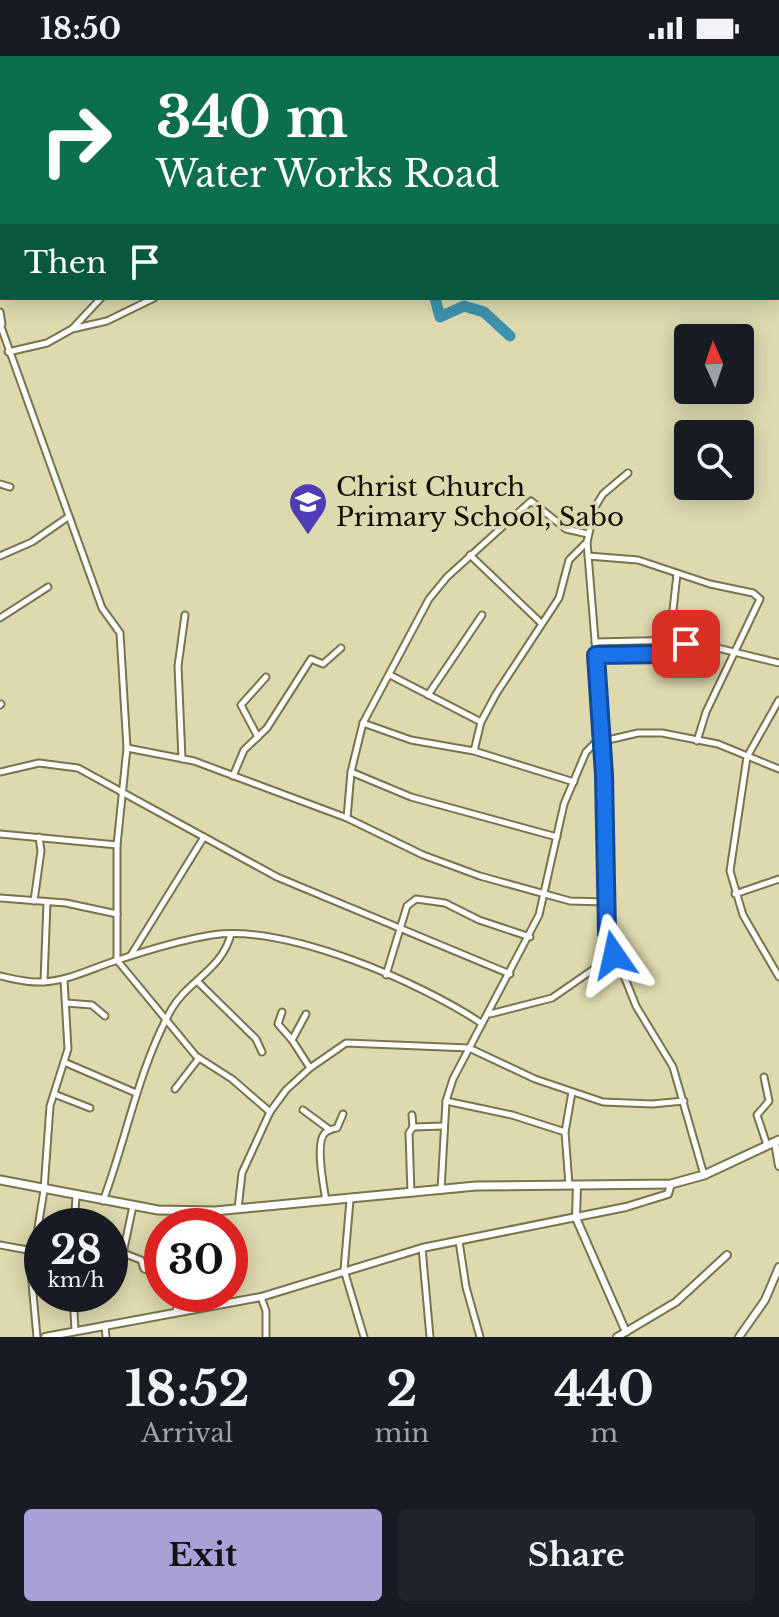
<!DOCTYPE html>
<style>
body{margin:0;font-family:"Libre Baskerville",serif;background:#20242c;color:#f1f3f6;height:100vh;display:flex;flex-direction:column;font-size:30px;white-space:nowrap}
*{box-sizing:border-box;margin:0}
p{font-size:26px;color:#9ea1a6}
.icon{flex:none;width:44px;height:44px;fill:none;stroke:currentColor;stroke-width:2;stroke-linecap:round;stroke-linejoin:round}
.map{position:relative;height:1281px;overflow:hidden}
.side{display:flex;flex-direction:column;background:#171b24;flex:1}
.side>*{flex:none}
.top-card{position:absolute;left:0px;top:0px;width:780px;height:244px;box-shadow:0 4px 20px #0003;background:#0b6e4f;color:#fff;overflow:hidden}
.needle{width:52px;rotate:357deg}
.controls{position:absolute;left:674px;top:268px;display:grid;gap:16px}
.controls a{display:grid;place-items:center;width:80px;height:80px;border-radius:8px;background:#171b24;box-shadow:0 4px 20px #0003;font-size:40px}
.speed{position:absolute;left:24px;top:1152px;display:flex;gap:16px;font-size:40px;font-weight:700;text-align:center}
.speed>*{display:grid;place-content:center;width:104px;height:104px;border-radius:50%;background:#171b24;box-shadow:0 4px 20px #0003;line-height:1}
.speed small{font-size:20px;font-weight:400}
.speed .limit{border:12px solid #d22;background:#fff;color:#111}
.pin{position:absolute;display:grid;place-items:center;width:68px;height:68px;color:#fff;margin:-34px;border-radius:16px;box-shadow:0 4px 12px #0006}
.me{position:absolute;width:88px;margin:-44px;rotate:349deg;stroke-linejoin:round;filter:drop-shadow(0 0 6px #0008)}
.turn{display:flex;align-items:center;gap:28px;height:168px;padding:0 24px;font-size:36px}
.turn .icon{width:104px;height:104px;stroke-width:2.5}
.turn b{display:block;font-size:56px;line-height:68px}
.then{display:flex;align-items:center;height:76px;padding:0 24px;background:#0003;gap:16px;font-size:30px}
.eta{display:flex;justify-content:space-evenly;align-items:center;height:136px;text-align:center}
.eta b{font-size:48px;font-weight:800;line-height:56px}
.button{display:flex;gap:16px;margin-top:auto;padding:16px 24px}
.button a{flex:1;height:92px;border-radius:8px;background:#a8a1d8;color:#111;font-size:32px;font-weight:800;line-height:92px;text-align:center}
.button a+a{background:#20242c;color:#f1f3f6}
.status{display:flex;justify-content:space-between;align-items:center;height:56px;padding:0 40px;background:#171b24;direction:ltr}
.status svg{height:22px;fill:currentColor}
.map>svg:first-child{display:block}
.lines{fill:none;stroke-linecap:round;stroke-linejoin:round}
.stream{stroke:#306b7b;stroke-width:2}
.river{stroke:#3d93af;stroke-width:11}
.minor-casing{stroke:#78744b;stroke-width:9}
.tertiary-casing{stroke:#78744b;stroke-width:10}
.secondary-casing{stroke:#78744b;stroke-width:11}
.trunk-casing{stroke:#619c7c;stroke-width:12}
.minor{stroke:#fff;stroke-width:5}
.tertiary{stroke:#fff;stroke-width:6}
.secondary{stroke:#fff;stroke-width:7}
.trunk{stroke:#a4eccb;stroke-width:8}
.route-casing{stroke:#114b97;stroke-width:20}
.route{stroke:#1a73e8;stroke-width:14}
.labels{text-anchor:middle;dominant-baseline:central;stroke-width:7;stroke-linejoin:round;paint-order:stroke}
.poi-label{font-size:26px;fill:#100e02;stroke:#ded9ae;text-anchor:start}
</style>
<div class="status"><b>18:50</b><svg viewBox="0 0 49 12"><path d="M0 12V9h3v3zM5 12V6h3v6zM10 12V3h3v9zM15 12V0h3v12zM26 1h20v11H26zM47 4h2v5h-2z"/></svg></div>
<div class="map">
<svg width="779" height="1281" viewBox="0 0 779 1281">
<rect width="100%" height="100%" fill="#ded9ae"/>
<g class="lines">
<!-- stream -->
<path class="stream" d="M526 2V0"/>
<!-- river -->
<path class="river" d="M435 242 440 261 464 250 484 256 510 280"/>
<defs>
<g id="minor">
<path d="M182 0V2"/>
<path d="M666 0V2"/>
<path d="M95 2 99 0"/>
<path d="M616 2 621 0"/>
<path d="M778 22 779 21"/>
<path d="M0 48H2"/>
<path d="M778 131 779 130"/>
<path d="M778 201H779"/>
<path d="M0 256 2 268"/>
<path d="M0 268 102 552 120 577 127 692 117 789V904L196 1000 232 1023 270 1056"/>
<path d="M73 272 101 242"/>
<path d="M8 296 47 287 72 273 107 265 154 242"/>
<path d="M628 417 603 438 595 451 587 486 603 683 607 877 636 950 673 1011 704 1119"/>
<path d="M0 428 10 431"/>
<path d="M470 499 540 566"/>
<path d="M0 500 32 486 68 461"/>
<path d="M588 500 638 504 710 528 753 537 760 543 706 656 697 685"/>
<path d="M677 518 672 563 685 584"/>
<path d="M0 562 48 531"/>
<path d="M595 586 685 584 779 607"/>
<path d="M596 599 667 598 695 586"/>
<path d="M390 619 481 666"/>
<path d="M428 639 482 559"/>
<path d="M779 644 747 701 730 815 743 859 779 921"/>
<path d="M0 649 1 648"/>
<path d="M363 667 411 684 474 695 574 726"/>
<path d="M258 681 241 649 266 621"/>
<path d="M127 692 194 705 347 762 423 799 480 820 570 845 606 846"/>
<path d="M474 695 481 666 496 638 559 542 569 504 587 486"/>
<path d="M182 703 178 610 185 559"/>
<path d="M0 716 39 707 78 712 277 821 510 918"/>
<path d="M351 716 411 741 557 781"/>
<path d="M233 720 244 694 267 672 311 603 323 608 341 592"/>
<path d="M347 762 351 716 363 667 429 543 447 521 531 445 566 473 588 478"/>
<path d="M0 778 117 789"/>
<path d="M735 838 779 823"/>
<path d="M0 842 66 847 117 858"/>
<path d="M34 845 41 795 39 781"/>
<path d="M131 899 204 781"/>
<path d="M386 919 407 850 416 843 445 847 479 864 530 881"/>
<path d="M0 920C14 923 28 927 42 926 69 925 92 912 118 904 148 894 181 884 212 879 286 868 420 926 481 967"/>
<path d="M44 926 47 846"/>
<path d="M198 926 256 983 262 996"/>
<path d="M66 947 92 949 105 960"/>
<path d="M282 956 278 968 292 984"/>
<path d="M306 958 292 984 310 1012"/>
<path d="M490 958 552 942 614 899"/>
<path d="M64 1006 136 1037"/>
<path d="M764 1021 769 1045 757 1059 767 1089"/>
<path d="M175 1033 199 1002"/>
<path d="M54 1038 90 1052"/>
<path d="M446 1045 512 1059 565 1076"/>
<path d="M303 1054 330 1074"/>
<path d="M412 1059 413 1071 444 1070"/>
<path d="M569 1129 565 1076 572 1036"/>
<path d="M441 1134 446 1045 453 1023 539 859 564 748 586 696 595 687 638 677H662L718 688 779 713"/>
<path d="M411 1137 409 1077 413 1071"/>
<path d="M350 1144 344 1214 364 1281"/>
<path d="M103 1145C127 1081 138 1014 171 954 188 924 222 914 231 878"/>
<path d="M326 1145C324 1132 314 1084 326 1076 329 1073 333 1073 337 1072L343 1058"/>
<path d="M133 1150 123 1197 141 1204 144 1213 155 1216"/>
<path d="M238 1153 242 1117 270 1056 286 1034 310 1012 346 987 469 992 535 1023 603 1046 652 1048 684 1045"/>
<path d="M74 1170 76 1141"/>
<path d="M191 1170 193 1156"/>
<path d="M459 1185 466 1231 480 1281"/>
<path d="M0 1189 33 1195"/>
<path d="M422 1192 430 1281"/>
<path d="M110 1198 123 1197"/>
<path d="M73 1238 75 1274"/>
<path d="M261 1241 266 1255V1281"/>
<path d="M176 1255 180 1238"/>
<path d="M105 1269 106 1281"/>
<path d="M37 1281 31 1216 44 1134 50 1050 68 993 64 924"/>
</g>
<g id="tertiary">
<path d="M775 1086 779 1110"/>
<path d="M577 1129 576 1162 626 1276"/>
<path d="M45 1281 261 1241 422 1192 626 1151 668 1138 671 1128"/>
<path d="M617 1281 676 1246 727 1199"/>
<path d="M739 1281 765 1244 779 1211"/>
</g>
<path id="secondary" d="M0 1124 158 1154 215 1155 476 1130 671 1128 704 1119 779 1084"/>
<g id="trunk">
<path d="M16 2 20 0"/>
<path d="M0 9 2 8"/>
</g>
</defs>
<!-- minor casing -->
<use href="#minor" class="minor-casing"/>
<!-- tertiary casing -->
<use href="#tertiary" class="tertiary-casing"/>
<!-- secondary casing -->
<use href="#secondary" class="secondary-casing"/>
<!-- trunk casing -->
<use href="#trunk" class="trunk-casing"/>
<!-- minor -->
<use href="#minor" class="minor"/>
<!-- tertiary -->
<use href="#tertiary" class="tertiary"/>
<!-- secondary -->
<use href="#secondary" class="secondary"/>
<!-- trunk -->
<use href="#trunk" class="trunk"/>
</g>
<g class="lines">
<defs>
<path id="route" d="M614 899 607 877 604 719 596 599 667 598 686 588"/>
</defs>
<!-- route casing -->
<use href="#route" class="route-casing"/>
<!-- route -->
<use href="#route" class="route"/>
</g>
<!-- icons -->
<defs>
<symbol id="school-pin" viewBox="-11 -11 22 30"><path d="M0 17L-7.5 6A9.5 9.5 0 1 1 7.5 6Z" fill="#4e3db4" stroke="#ded9ae"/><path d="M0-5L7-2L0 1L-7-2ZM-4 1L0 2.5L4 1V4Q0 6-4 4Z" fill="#fff"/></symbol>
</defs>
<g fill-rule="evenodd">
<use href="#school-pin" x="286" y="424" width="44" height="60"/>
</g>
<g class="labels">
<!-- poi labels -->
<g class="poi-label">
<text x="336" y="431">Christ Church<tspan x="336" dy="30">Primary School, Sabo</tspan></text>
</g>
</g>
</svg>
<div class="controls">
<a><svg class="needle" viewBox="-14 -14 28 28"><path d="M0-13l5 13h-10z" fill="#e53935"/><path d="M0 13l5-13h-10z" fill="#9ea1a6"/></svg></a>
<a><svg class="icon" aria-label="search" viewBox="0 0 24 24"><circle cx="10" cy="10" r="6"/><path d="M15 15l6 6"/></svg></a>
</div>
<div class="speed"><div>28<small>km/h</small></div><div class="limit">30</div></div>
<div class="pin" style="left:686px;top:588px;background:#d93025"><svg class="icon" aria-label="arrive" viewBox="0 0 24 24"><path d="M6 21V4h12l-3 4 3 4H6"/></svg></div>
<svg class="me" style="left:614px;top:899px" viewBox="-20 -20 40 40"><path d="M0-17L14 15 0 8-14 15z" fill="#1a73e8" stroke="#fff" stroke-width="4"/></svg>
<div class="top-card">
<div class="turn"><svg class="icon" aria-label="right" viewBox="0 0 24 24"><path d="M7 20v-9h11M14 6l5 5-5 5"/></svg><div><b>340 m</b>Water Works Road</div></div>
<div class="then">Then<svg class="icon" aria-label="arrive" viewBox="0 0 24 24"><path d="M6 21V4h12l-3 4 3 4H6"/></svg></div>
</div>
</div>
<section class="side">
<div class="eta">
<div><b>18:52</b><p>Arrival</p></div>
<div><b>2</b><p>min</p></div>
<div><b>440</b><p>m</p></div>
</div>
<div class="button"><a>Exit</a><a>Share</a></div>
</section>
